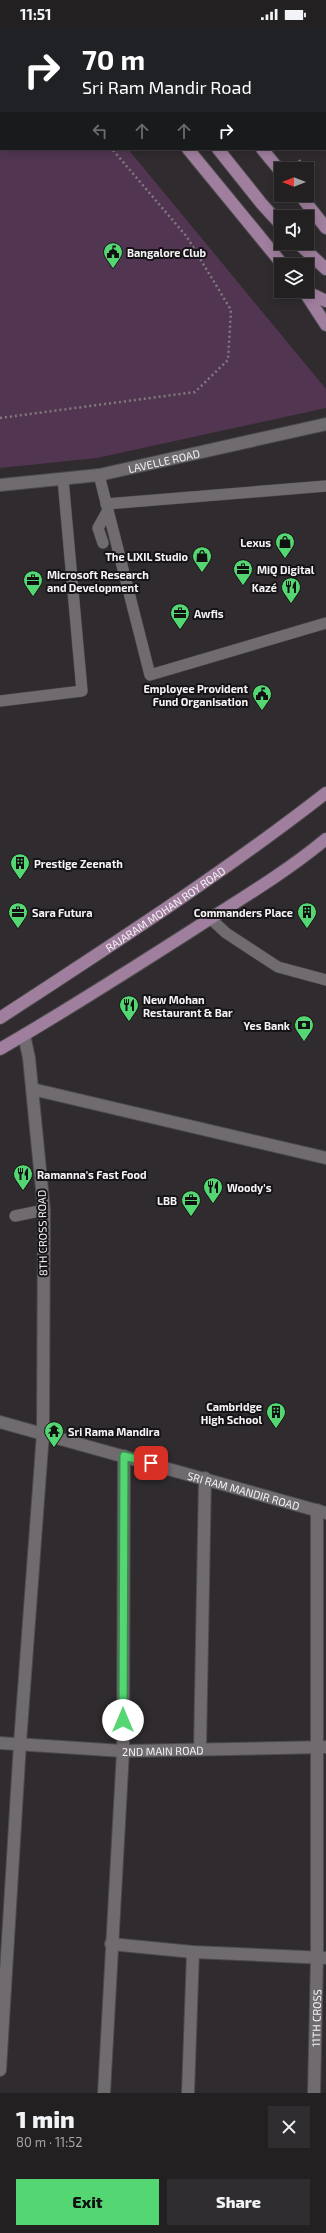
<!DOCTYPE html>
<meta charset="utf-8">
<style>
body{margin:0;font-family:"Exo 2",sans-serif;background:#2f2d2f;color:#f1f3f6;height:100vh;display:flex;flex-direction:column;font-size:15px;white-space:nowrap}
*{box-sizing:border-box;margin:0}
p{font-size:13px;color:#a3a3a5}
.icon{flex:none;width:22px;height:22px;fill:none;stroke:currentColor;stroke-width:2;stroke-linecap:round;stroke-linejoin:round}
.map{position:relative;height:2065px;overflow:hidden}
.panel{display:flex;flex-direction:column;background:#232022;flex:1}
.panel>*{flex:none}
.top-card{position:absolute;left:0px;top:0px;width:326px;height:122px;box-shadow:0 2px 10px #0003,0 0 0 1px #403e40;background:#202124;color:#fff;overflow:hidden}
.needle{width:26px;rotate:270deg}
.tools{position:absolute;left:274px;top:134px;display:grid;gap:8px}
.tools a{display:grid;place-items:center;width:40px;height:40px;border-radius:0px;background:#232022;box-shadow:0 2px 10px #0003,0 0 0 1px #403e40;font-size:20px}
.pin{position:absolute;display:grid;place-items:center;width:34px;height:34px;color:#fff;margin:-17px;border-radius:8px;box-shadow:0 2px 6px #0006}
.me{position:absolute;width:44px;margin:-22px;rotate:0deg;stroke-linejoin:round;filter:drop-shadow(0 0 3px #0008)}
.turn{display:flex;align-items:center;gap:14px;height:84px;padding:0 16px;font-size:18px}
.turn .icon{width:52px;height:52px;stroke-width:2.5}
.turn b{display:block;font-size:28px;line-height:34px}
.lanes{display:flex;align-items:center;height:38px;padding:0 16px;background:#0003;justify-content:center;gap:20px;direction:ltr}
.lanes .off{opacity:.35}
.round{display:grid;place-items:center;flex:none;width:42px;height:42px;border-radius:0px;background:#2f2d2f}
.head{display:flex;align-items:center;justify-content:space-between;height:68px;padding:0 16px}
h1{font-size:24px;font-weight:800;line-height:30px}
.primary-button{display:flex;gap:8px;margin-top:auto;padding:8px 16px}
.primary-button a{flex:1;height:46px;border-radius:0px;background:#54d672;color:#111;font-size:16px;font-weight:800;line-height:46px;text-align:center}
.primary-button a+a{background:#2f2d2f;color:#f1f3f6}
.status{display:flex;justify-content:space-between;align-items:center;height:28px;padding:0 20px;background:#232022;direction:ltr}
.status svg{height:11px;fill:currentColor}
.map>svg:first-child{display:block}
.green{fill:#523651}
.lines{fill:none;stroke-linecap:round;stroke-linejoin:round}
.lane-casing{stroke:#4c4a4c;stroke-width:12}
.street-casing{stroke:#4c4a4c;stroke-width:14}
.secondary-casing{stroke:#4c4a4c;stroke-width:14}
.primary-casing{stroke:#4c4a4c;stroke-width:14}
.path{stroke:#7e7b7e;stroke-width:2.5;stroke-dasharray:2 3;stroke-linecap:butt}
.lane{stroke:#6f6b6f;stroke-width:11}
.street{stroke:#6f6b6f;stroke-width:12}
.secondary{stroke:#6f6b6f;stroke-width:12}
.primary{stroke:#a07f9e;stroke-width:12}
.route-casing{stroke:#378b4a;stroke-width:10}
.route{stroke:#54d672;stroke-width:7}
.labels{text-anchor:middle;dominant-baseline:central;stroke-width:4;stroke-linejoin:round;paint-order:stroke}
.poi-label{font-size:11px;font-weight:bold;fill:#f5f3f5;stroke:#161416;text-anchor:start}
.street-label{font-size:11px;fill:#f5f3f5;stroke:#161416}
</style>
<div class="status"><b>11:51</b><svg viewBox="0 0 49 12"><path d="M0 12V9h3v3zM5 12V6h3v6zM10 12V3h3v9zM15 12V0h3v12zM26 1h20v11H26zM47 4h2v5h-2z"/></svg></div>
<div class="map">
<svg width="326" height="2065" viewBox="0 0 326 2065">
<rect width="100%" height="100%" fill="#2f2b2e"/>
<!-- green -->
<path class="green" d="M0 0 28 1H1V121H128L326 361V380L97 430 0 440Z"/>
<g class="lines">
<defs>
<g id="lane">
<path d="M99 447 150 647 326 595"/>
<path d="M106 476 326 458"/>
<path d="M103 515 98 500 108 482"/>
<path d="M0 673 82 663 63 451"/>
<path d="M210 890 226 905 278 939 326 952"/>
<path d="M15 1188 44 1182"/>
</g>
<g id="street">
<path d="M32 1061 326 1130"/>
<path id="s1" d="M0 1394 326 1485"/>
<path id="s2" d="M0 1715 123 1723 326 1719"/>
<path d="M200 1721 205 1450"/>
<path d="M111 1916 193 1924 326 1930"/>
<path d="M0 2042 20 1715 43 1405 44 1182 29 1030 24 1007"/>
<path d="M104 2065 123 1723 124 1428"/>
<path d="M188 2065 193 1924"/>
<path id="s3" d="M314 2065 317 1930V1482"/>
</g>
<g id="secondary">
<path id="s4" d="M0 457 99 447 326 396"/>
</g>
<g id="primary">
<path d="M89 0 90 1"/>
<path d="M121 0 122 1"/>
<path d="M166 0 167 1"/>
<path d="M188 121 283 237"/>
<path d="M218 121 261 175 281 197"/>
<path d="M262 121 281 144"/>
<path d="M300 167 326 200"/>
<path d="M298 215 326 241"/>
<path d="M304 263 326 297"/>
<path d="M305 263 326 273"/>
<path id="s5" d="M0 990C110 918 222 846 326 765"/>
<path d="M0 1021C66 983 130 942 194 901 239 872 285 845 326 811"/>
</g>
</defs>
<!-- lane casing -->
<use href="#lane" class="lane-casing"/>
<!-- street casing -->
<use href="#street" class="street-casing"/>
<!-- secondary casing -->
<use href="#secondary" class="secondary-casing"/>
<!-- primary casing -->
<use href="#primary" class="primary-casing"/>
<!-- path -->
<g class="path">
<path d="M8 0 9 1"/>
<path d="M299 132 306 141"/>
<path d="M307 142 311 147 310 149"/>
<path d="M0 390 195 364 228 332 231 282 187 209 112 121"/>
</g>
<!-- lane -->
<use href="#lane" class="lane"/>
<!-- street -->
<use href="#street" class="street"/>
<!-- secondary -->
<use href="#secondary" class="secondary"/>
<!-- primary -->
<use href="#primary" class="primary"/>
</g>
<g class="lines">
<defs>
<path id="route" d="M123 1692 124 1428 151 1435"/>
</defs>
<!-- route casing -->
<use href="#route" class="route-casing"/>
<!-- route -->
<use href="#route" class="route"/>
</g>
<!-- icons -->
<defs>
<symbol id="civic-pin" viewBox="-11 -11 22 30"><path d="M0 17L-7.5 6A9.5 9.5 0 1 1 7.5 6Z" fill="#54d672" stroke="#161416"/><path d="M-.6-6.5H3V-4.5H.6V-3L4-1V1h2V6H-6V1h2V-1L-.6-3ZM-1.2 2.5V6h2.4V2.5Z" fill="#111"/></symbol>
<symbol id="shop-pin" viewBox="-11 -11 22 30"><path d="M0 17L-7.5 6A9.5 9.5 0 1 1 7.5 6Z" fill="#54d672" stroke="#161416"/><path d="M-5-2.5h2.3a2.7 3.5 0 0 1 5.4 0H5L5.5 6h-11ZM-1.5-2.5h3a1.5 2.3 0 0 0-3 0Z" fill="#111"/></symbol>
<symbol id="office-pin" viewBox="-11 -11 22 30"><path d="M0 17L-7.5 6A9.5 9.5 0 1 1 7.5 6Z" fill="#54d672" stroke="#161416"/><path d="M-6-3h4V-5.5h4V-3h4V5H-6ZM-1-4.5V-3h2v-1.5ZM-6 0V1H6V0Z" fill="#111"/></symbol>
<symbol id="restaurant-pin" viewBox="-11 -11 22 30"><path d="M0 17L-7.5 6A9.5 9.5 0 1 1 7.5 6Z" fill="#54d672" stroke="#161416"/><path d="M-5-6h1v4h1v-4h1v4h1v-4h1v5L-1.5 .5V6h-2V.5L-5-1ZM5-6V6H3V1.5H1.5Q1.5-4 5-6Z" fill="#111"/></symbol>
<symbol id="building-pin" viewBox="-11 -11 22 30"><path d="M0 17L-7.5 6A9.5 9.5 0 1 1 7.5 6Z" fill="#54d672" stroke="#161416"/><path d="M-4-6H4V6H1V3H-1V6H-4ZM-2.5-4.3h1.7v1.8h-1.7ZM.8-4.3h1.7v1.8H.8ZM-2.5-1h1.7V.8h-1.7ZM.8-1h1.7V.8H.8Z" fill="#111"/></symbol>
<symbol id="bank-pin" viewBox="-11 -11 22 30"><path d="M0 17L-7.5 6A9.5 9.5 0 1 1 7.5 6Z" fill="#54d672" stroke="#161416"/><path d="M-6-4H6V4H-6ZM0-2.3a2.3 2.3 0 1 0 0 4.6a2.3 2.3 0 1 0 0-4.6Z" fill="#111"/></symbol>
<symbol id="temple-pin" viewBox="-11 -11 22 30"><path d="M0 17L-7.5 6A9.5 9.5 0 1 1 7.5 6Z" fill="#54d672" stroke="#161416"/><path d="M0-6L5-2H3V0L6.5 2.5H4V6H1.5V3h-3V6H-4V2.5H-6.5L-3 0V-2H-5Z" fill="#111"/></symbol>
</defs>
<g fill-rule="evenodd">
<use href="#civic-pin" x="102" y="213" width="22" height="30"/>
<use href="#shop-pin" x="274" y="503" width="22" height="30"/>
<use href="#shop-pin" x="191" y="517" width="22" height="30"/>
<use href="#office-pin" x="232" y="530" width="22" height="30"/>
<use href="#office-pin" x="22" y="541" width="22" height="30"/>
<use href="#restaurant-pin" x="280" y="548" width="22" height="30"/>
<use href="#office-pin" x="169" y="574" width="22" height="30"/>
<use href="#civic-pin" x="251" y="655" width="22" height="30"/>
<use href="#building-pin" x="9" y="824" width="22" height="30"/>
<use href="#office-pin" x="7" y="873" width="22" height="30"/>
<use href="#building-pin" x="296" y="873" width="22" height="30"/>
<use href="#restaurant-pin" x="118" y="966" width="22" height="30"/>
<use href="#bank-pin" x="293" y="986" width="22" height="30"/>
<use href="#restaurant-pin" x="12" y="1135" width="22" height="30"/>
<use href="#restaurant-pin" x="202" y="1148" width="22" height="30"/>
<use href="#office-pin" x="180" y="1161" width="22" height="30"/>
<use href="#building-pin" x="265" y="1373" width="22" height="30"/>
<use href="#temple-pin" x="43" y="1392" width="22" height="30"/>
</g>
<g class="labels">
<!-- poi labels -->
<g class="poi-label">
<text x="127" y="224">Bangalore Club</text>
<text x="271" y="514" text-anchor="end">Lexus</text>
<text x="188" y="528" text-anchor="end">The LIXIL Studio</text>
<text x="257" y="541">MiQ Digital</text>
<text x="47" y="546">Microsoft Research<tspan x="47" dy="13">and Development</tspan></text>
<text x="277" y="559" text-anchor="end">Kazé</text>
<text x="194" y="585">Awfis</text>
<text x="248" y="660" text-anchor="end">Employee Provident<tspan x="248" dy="13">Fund Organisation</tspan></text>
<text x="34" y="835">Prestige Zeenath</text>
<text x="32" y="884">Sara Futura</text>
<text x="293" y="884" text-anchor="end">Commanders Place</text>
<text x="143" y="971">New Mohan<tspan x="143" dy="13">Restaurant &amp; Bar</tspan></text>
<text x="290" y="997" text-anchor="end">Yes Bank</text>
<text x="37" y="1146">Ramanna's Fast Food</text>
<text x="227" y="1159">Woody's</text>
<text x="177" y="1172" text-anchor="end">LBB</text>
<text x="262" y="1378" text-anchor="end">Cambridge<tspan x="262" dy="13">High School</tspan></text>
<text x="68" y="1403">Sri Rama Mandira</text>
</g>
<!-- street labels -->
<g class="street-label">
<text stroke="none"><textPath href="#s4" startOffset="166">LAVELLE ROAD</textPath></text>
<text stroke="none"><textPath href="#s5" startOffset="198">RAJARAM MOHAN ROY ROAD</textPath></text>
<text transform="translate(42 1205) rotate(-91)">8TH CROSS ROAD</text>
<text stroke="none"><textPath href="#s1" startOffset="253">SRI RAM MANDIR ROAD</textPath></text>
<text stroke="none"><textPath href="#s2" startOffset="163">2ND MAIN ROAD</textPath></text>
<text stroke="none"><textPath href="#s3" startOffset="75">11TH CROSS</textPath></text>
</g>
</g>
</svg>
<div class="tools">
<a><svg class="needle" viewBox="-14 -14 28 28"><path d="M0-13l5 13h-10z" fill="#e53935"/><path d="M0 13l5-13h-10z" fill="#a3a3a5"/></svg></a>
<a><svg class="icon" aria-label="sound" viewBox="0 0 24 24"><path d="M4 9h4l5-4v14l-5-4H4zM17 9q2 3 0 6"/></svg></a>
<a><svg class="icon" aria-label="layers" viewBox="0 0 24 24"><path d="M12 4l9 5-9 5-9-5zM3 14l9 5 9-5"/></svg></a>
</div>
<div class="pin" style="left:151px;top:1435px;background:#d93025"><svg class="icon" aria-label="arrive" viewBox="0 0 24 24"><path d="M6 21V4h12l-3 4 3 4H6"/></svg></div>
<svg class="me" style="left:123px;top:1692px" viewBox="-20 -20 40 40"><circle r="19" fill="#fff"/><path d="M0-13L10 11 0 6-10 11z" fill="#54d672"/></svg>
<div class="top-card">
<div class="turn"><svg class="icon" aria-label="right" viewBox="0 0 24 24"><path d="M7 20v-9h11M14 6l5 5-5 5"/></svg><div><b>70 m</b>Sri Ram Mandir Road</div></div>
<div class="lanes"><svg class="icon off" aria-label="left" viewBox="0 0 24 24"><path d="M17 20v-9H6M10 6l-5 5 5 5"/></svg><svg class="icon off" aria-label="ahead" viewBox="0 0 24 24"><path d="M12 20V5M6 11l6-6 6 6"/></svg><svg class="icon off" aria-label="ahead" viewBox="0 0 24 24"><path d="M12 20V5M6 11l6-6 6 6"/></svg><svg class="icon" aria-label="right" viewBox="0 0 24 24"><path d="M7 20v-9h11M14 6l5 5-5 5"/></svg></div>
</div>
</div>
<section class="panel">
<div class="head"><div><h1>1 min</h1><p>80 m · 11:52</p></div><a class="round"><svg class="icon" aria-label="close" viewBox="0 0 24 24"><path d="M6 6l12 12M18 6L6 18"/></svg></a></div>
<div class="primary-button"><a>Exit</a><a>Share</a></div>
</section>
